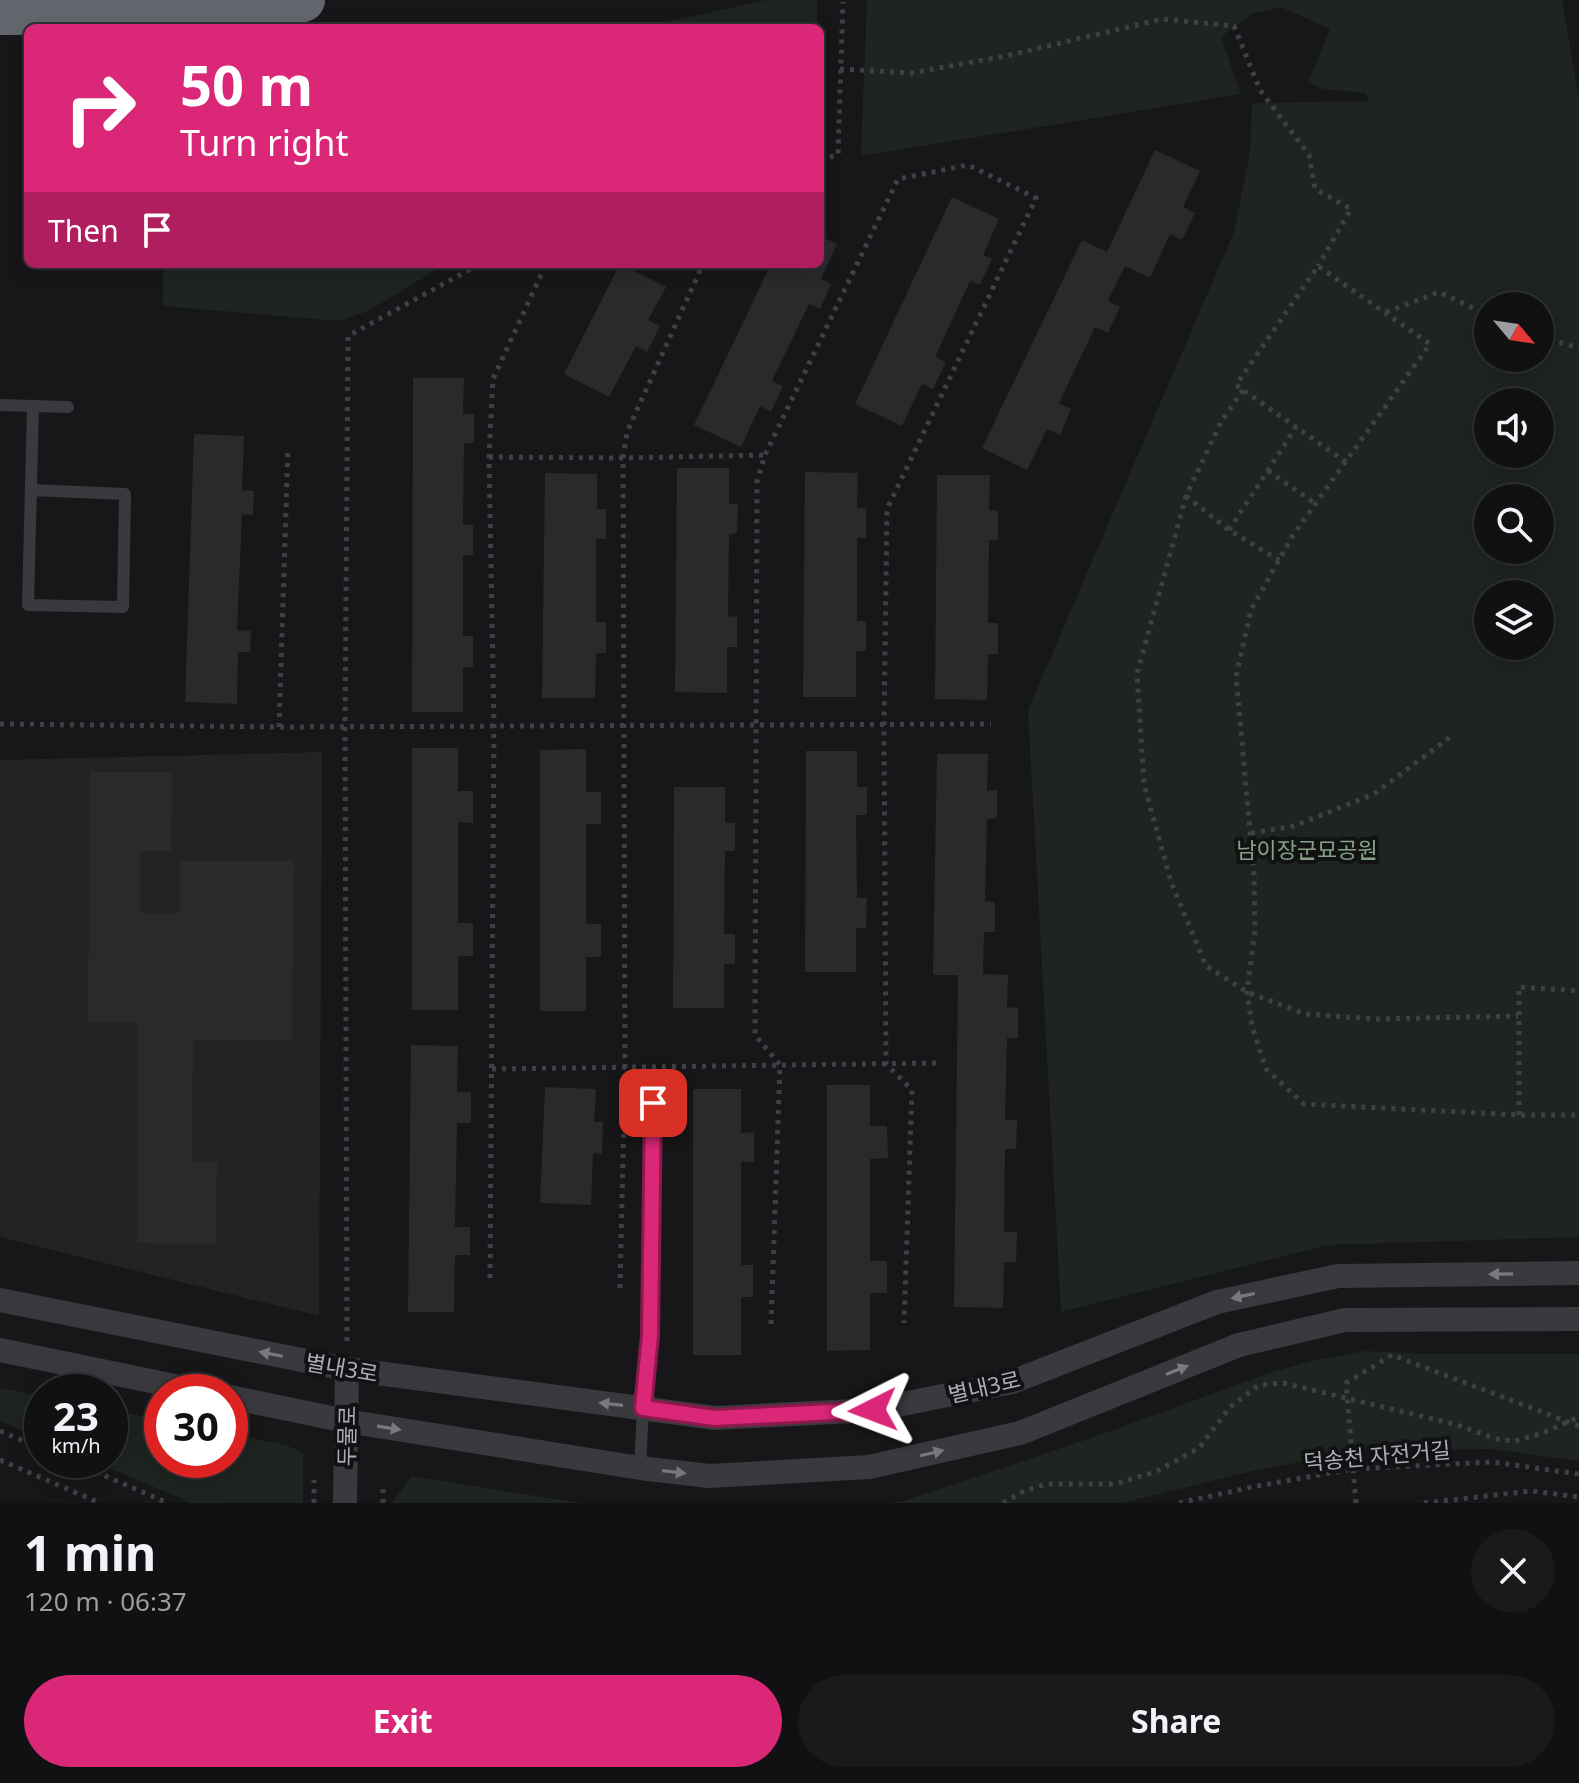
<!DOCTYPE html>
<meta charset="utf-8">
<style>
body{margin:0;font-family:"Noto Sans","Noto Sans KR",sans-serif;background:#1a1a1c;color:#f1f3f6;height:100vh;display:flex;flex-direction:column;font-size:30px;white-space:nowrap}
*{box-sizing:border-box;margin:0}
p{font-size:26px;color:#9c9da0}
.icon{flex:none;width:44px;height:44px;fill:none;stroke:currentColor;stroke-width:2;stroke-linecap:round;stroke-linejoin:round}
.map{position:relative;height:1503px;overflow:hidden}
.side{display:flex;flex-direction:column;background:#111113;flex:1}
.side>*{flex:none}
.hud{position:absolute;left:24px;top:24px;width:800px;height:244px;border-radius:12px;box-shadow:0 4px 20px #0003,0 0 0 2px #303133;background:#db2777;color:#fff;overflow:hidden}
.needle{width:52px;rotate:119deg}
.tools{position:absolute;left:1474px;top:292px;display:grid;gap:16px}
.tools a{display:grid;place-items:center;width:80px;height:80px;border-radius:50%;background:#111113;box-shadow:0 4px 20px #0003,0 0 0 2px #303133;font-size:40px}
.speed{position:absolute;left:24px;top:1374px;display:flex;gap:16px;font-size:40px;font-weight:700;text-align:center}
.speed>*{display:grid;place-content:center;width:104px;height:104px;border-radius:50%;background:#111113;box-shadow:0 4px 20px #0003,0 0 0 2px #303133;line-height:1}
.speed small{font-size:20px;font-weight:400}
.speed .limit{border:12px solid #d22;background:#fff;color:#111}
.pin{position:absolute;display:grid;place-items:center;width:68px;height:68px;color:#fff;margin:-34px;border-radius:16px;box-shadow:0 4px 12px #0006}
.me{position:absolute;width:88px;margin:-44px;rotate:267deg;stroke-linejoin:round;filter:drop-shadow(0 0 6px #0008)}
.turn{display:flex;align-items:center;gap:28px;height:168px;padding:0 24px;font-size:36px}
.turn .icon{width:104px;height:104px;stroke-width:2.5}
.turn b{display:block;font-size:56px;line-height:68px}
.then{display:flex;align-items:center;height:76px;padding:0 24px;background:#0003;gap:16px;font-size:30px}
.round{display:grid;place-items:center;flex:none;width:84px;height:84px;border-radius:42px;background:#1a1a1c}
.overview{display:flex;align-items:center;justify-content:space-between;height:136px;padding:0 24px}
h1{font-size:48px;font-weight:700;line-height:60px}
.primary-button{display:flex;gap:16px;margin-top:auto;padding:16px 24px}
.primary-button a{flex:1;height:92px;border-radius:48px;background:#db2777;color:#fff;font-size:32px;font-weight:700;line-height:92px;text-align:center}
.primary-button a+a{background:#1a1a1c;color:#f1f3f6}
.map>svg:first-child{display:block}
.built{fill:#232326}
.green{fill:#1e241f;fill-rule:evenodd}
.building{fill:#2a2a2d}
.lines{fill:none;stroke-linecap:round;stroke-linejoin:round}
.path{stroke:#3f4045;stroke-width:5;stroke-dasharray:4 6;stroke-linecap:butt}
.lane{stroke:#39393e;stroke-width:12}
.street{stroke:#39393e;stroke-width:24}
.highway{stroke:#65676e;stroke-width:44}
.oneway{fill:#777981}
.route-casing{stroke:#8e194d;stroke-width:20}
.route{stroke:#db2777;stroke-width:14}
.labels{text-anchor:middle;dominant-baseline:central;stroke-width:8;stroke-linejoin:round;paint-order:stroke}
.park-label{font-size:22px;fill:#83a286;stroke:#121214}
.street-label{font-size:22px;fill:#aaaeb8;stroke:#121214}
</style>
<div class="map">
<svg width="1579" height="1503" viewBox="0 0 1579 1503">
<rect width="100%" height="100%" fill="#171719"/>
<!-- built -->
<path class="built" d="M322 752 319 1316 0 1237V760Z"/>
<!-- green -->
<g class="green">
<path d="M766 0H817V28H638Z"/>
<path d="M867 0H1562L1579 99V1237L1329 1245 1061 1312 1028 710 1234 232 1250 152 1252 103 1369 101 1365 93 1324 89 1308 82 1330 29 1281 7 1251 14 1221 37 1241 94 861 156ZM1488 306H1540V358H1488ZM1488 402H1540V454H1488ZM1488 498H1540V550H1488ZM1488 594H1540V646H1488Z"/>
<path d="M163 264H446L368 311 339 321 163 306Z"/>
<path d="M1365 1351 1422 1354H1579V1461L1492 1449 1366 1450 1256 1470 1122 1503H892L900 1502 1091 1438 1269 1373 1315 1360Z"/>
<path d="M0 1388 42 1396V1439L0 1421Z"/>
<path d="M110 1410 162 1420V1460H230V1434L286 1445 303 1453V1503H191L91 1460H110Z"/>
<path d="M411 1476 580 1503H392Z"/>
</g>
<!-- building -->
<g class="building">
<path d="M1155 150 1200 171 1183 207 1195 213 1182 240 1170 234 1150 278 1125 266 1108 301 1120 307 1108 333 1095 327 1059 403 1071 409 1060 435 1047 429 1027 470 982 448 1082 240 1107 252Z"/>
<path d="M952 197 999 219 983 255 992 259 980 285 970 281 935 357 946 362 933 389 922 384 902 426 855 404Z"/>
<path d="M820 236 837 244 821 279 831 284 820 309 809 304 772 381 783 386 771 412 760 406 741 447 694 425 771 264H820Z"/>
<path d="M620 264 666 287 648 320 660 326 647 352 636 346 609 397 564 374Z"/>
<path d="M413 378H464L463 414H474V443H464L463 525H473V555H463V636H473V667H463V712H412Z"/>
<path d="M194 434 244 436 242 490 254 491 253 515 242 514 237 630 251 631 250 652H238L237 704 185 702Z"/>
<path d="M677 468H729V504H738L737 533 729 534 728 616 737 617V647H727V693L675 692Z"/>
<path d="M805 472 858 473 857 508H866V538H857V621H866V651H856V697H803Z"/>
<path d="M545 473 597 474V509H606V539H596V622H606V653H596L595 698H542Z"/>
<path d="M937 475H990L989 510 998 511V540H989L988 623H998V654H988L987 700 935 699Z"/>
<path d="M412 748H458V791H473V823L458 822V923H473V956H458V1010H412Z"/>
<path d="M586 749V792H601V824H586V924H601V957H586V1011H540V750Z"/>
<path d="M806 751H857V787H867V815H856L857 898H867L866 928H856V972H805Z"/>
<path d="M937 754H988L987 791 997 790V818L987 819 985 901 995 902V932H984L983 974 1008 975 1007 1007 1018 1008V1038H1007L1005 1120H1017L1016 1149H1005L1004 1232H1017L1016 1262H1004L1003 1308 954 1307 958 975H933Z"/>
<path d="M90 772H172L171 851H140V913H180V861H294L292 1040H193L192 1161H217L216 1244 137 1243 138 1023H88Z"/>
<path d="M674 787H725V823H735V851H725L724 934H735V964H724V1008H673Z"/>
<path d="M411 1045 458 1046 457 1092H471V1123H457L455 1227H470V1255H455L454 1312H408Z"/>
<path d="M827 1085H870V1126H887L888 1158 870 1159V1261H887V1293H870V1350L827 1351Z"/>
<path d="M545 1087 596 1089 594 1122H603L602 1154 593 1153 591 1205 540 1203Z"/>
<path d="M693 1089H741V1133L754 1132V1162H741V1265H753V1297H741V1355H693Z"/>
</g>
<g class="lines">
<!-- path -->
<g class="path">
<path d="M840 69 911 73 1006 56 1162 19 1234 26 1260 90 1309 155 1315 189 1351 209 1318 266"/>
<path d="M820 159 838 155 843 2"/>
<path d="M1386 312 1439 292 1488 315"/>
<path d="M1540 337 1579 348"/>
<path d="M1243 390 1221 422 1186 496 1137 674 1144 784 1171 882 1206 966 1247 992 1305 1014 1376 1019 1518 1016"/>
<path d="M489 457 623 458 765 455"/>
<path d="M1346 462 1236 385 1318 266 1430 344 1293 535 1251 610 1236 677 1254 874 1255 930 1247 992 1252 1026 1266 1069 1304 1104 1519 1115H1579"/>
<path d="M1268 471 1316 504"/>
<path d="M1186 496 1229 530 1279 560"/>
<path d="M1229 530 1296 427"/>
<path d="M0 724 279 727 991 724"/>
<path d="M279 727 288 447"/>
<path d="M1251 833 1294 826 1374 794 1453 735"/>
<path d="M492 1069 936 1063"/>
<path d="M1519 1115V987L1579 991"/>
<path d="M490 1278 494 726 489 457 493 379 546 264"/>
<path d="M620 1288 625 1067 623 458 627 432 703 264"/>
<path d="M771 1324 780 1065 755 1035 757 481 765 455 898 179 968 165 1036 198 887 509 884 725 886 1064 912 1090 904 1323"/>
<path d="M347 1341 345 726 348 336 480 264"/>
<path d="M0 1431 42 1449"/>
<path d="M0 1460 100 1503"/>
<path d="M68 1460 168 1503"/>
<path d="M314 1503V1480"/>
<path d="M383 1503V1486"/>
<path d="M1003 1503 1022 1492 1046 1484H1115L1155 1472 1199 1448 1230 1407 1259 1385 1283 1383 1454 1424 1497 1439 1515 1441 1540 1434 1579 1417"/>
<path d="M1179 1503 1257 1486 1353 1469 1492 1462 1579 1474"/>
<path d="M1356 1503 1346 1383 1392 1355 1579 1426"/>
<path d="M1424 1503 1531 1491 1579 1497"/>
</g>
<!-- lane -->
<g class="lane">
<path d="M0 405 68 407"/>
<path d="M31 490 125 494 123 607 28 605 33 406"/>
<path d="M640 1468 643 1408 650 1335 653 1103"/>
</g>
<!-- street -->
<g class="street">
<path d="M0 1300 347 1369 715 1418 873 1410 1012 1382 1217 1302 1338 1276 1579 1273"/>
<path d="M0 1350 204 1392"/>
<path d="M230 1397 346 1421 640 1468 709 1476 869 1467 1020 1433 1239 1345 1345 1320 1579 1319"/>
<path d="M345 1503 347 1369"/>
</g>
<!-- highway -->
<path class="highway" d="M0 13 213 12 264 7 303 0"/>
</g>
<!-- one-way arrows -->
<defs><path id="oneway-solid" d="M-6-.8H1V-3.2L6.5 0L1 3.2V.8H-6Z" transform="scale(2)"/></defs>
<g class="oneway">
<use href="#oneway-solid" transform="translate(1501 1274) rotate(179)"/>
<use href="#oneway-solid" transform="translate(1243 1296) rotate(168)"/>
<use href="#oneway-solid" transform="translate(271 1354) rotate(-169)"/>
<use href="#oneway-solid" transform="translate(1177 1370) rotate(-22)"/>
<use href="#oneway-solid" transform="translate(611 1404) rotate(-173)"/>
<use href="#oneway-solid" transform="translate(389 1428) rotate(9)"/>
<use href="#oneway-solid" transform="translate(932 1453) rotate(-13)"/>
<use href="#oneway-solid" transform="translate(674 1472) rotate(7)"/>
</g>
<g class="lines">
<defs>
<path id="route" d="M653 1103 650 1335 643 1408 715 1418 873 1410"/>
</defs>
<!-- route casing -->
<use href="#route" class="route-casing"/>
<!-- route -->
<use href="#route" class="route"/>
</g>
<g class="labels">
<!-- park labels -->
<g class="park-label">
<text x="1307" y="849">남이장군묘공원</text>
</g>
<!-- street labels -->
<g class="street-label">
<text transform="translate(342 1367) rotate(10)">별내3로</text>
<text transform="translate(984 1386) rotate(-13)">별내3로</text>
<text transform="translate(346 1436) rotate(-89)">두물로</text>
<text transform="translate(1377 1455) rotate(-5)">덕송천 자전거길</text>
</g>
</g>
</svg>
<div class="tools">
<a><svg class="needle" viewBox="-14 -14 28 28"><path d="M0-13l5 13h-10z" fill="#e53935"/><path d="M0 13l5-13h-10z" fill="#9c9da0"/></svg></a>
<a><svg class="icon" aria-label="sound" viewBox="0 0 24 24"><path d="M4 9h4l5-4v14l-5-4H4zM17 9q2 3 0 6"/></svg></a>
<a><svg class="icon" aria-label="search" viewBox="0 0 24 24"><circle cx="10" cy="10" r="6"/><path d="M15 15l6 6"/></svg></a>
<a><svg class="icon" aria-label="layers" viewBox="0 0 24 24"><path d="M12 4l9 5-9 5-9-5zM3 14l9 5 9-5"/></svg></a>
</div>
<div class="speed"><div>23<small>km/h</small></div><div class="limit">30</div></div>
<div class="pin" style="left:653px;top:1103px;background:#d93025"><svg class="icon" aria-label="arrive" viewBox="0 0 24 24"><path d="M6 21V4h12l-3 4 3 4H6"/></svg></div>
<svg class="me" style="left:873px;top:1410px" viewBox="-20 -20 40 40"><path d="M0-17L14 15 0 8-14 15z" fill="#db2777" stroke="#fff" stroke-width="4"/></svg>
<div class="hud">
<div class="turn"><svg class="icon" aria-label="right" viewBox="0 0 24 24"><path d="M7 20v-9h11M14 6l5 5-5 5"/></svg><div><b>50 m</b>Turn right</div></div>
<div class="then">Then<svg class="icon" aria-label="arrive" viewBox="0 0 24 24"><path d="M6 21V4h12l-3 4 3 4H6"/></svg></div>
</div>
</div>
<section class="side">
<div class="overview"><div><h1>1 min</h1><p>120 m · 06:37</p></div><a class="round"><svg class="icon" aria-label="close" viewBox="0 0 24 24"><path d="M6 6l12 12M18 6L6 18"/></svg></a></div>
<div class="primary-button"><a>Exit</a><a>Share</a></div>
</section>
